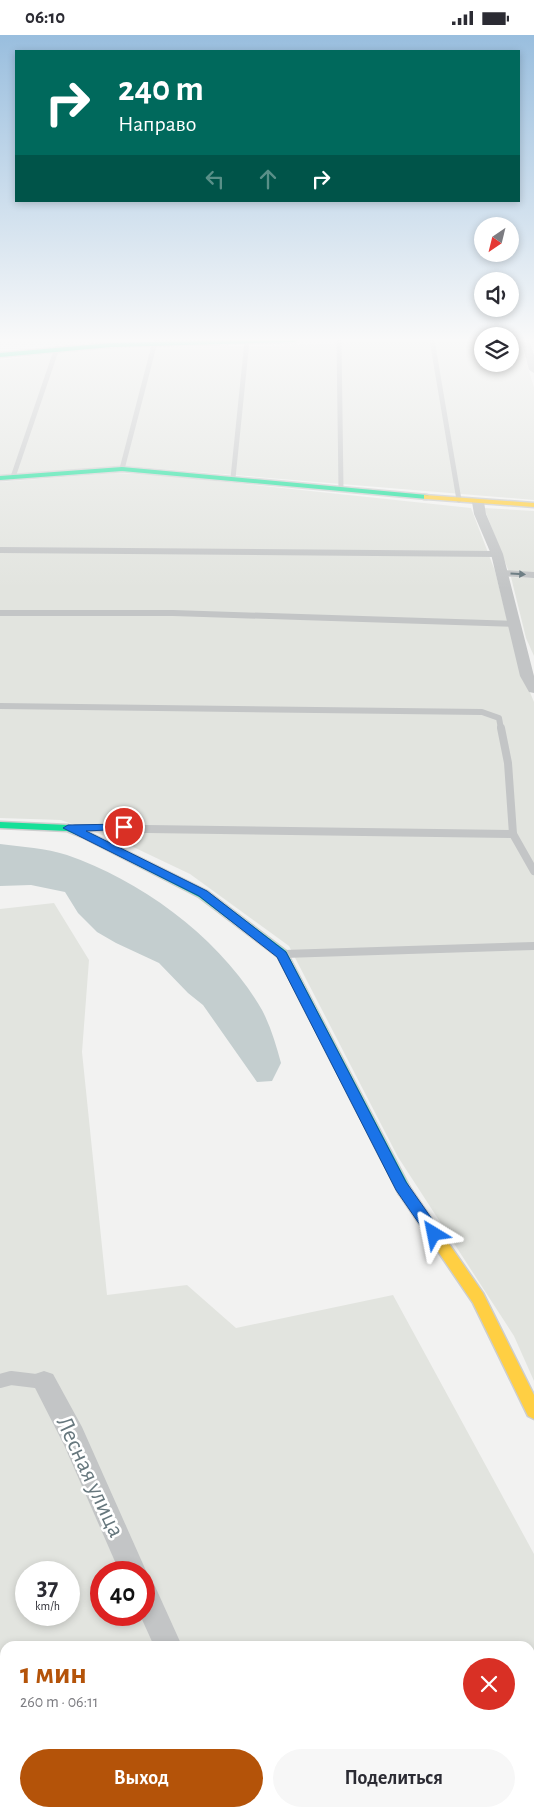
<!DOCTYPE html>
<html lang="ru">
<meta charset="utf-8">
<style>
body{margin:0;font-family:"Alegreya Sans",sans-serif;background:#f7f7f7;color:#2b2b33;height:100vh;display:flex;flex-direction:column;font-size:19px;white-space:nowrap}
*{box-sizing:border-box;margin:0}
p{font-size:16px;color:#7c7c81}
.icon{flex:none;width:28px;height:28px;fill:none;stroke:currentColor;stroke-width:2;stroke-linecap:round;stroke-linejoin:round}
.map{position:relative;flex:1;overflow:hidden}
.panel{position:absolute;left:0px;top:1606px;width:535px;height:176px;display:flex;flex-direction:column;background:#fff;border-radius:15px 15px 0 0;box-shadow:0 2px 8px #0003}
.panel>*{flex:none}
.top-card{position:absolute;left:15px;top:15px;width:505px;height:152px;border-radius:0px;box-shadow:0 2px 8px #0003;background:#00695c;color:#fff;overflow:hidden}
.needle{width:32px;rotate:215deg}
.controls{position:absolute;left:474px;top:182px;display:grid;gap:10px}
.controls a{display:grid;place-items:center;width:45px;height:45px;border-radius:50%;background:#fff;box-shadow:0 2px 8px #0003;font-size:25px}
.speed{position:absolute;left:15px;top:1526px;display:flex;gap:10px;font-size:25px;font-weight:700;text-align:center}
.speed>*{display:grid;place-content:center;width:65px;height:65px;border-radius:50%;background:#fff;box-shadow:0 2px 8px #0003;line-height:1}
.speed small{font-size:12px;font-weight:400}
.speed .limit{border:8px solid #d22;background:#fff;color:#111}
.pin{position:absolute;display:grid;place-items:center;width:42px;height:42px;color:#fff;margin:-21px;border:2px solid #fff;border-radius:50%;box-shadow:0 1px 5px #0007}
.me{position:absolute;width:55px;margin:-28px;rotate:325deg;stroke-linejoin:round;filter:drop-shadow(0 0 4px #0008)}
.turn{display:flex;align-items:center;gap:18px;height:105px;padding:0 20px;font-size:22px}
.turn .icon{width:65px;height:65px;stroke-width:2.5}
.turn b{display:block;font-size:35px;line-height:42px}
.lanes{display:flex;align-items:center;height:48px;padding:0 20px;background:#0003;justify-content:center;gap:25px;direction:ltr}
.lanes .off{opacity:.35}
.round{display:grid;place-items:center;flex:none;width:52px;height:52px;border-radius:26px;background:#f7f7f7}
.headline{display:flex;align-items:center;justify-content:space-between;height:85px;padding:0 20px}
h1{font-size:30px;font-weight:700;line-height:38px;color:#b45309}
.cta{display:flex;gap:10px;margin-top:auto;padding:10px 20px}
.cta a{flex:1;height:58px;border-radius:30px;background:#b45309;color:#fff;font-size:20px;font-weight:700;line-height:58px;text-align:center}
.cta a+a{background:#f7f7f7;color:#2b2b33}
.status{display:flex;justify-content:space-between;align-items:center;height:35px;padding:0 25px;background:#fff;direction:ltr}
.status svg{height:14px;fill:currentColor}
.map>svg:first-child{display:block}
.green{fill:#e2e4df;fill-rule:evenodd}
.water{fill:#c4cecf}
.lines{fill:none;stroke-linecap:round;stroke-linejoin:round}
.fast-casing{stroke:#cdcece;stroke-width:3}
.slow-casing{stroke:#cdcece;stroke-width:3}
.lane-far3{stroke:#c3c5c6;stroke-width:5}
.lane-far2{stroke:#c3c5c6;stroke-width:6}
.lane-far1{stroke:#c3c5c6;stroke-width:8}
.lane{stroke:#c3c5c6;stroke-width:14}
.street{fill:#c3c5c6;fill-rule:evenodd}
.fast{fill:#16e098;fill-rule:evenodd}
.slow{fill:#ffcf43;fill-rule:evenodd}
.oneway{fill:#66777d}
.route{fill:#1a73e8;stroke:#114b97}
.labels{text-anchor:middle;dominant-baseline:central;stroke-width:5;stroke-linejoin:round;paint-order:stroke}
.near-street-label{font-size:24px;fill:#66777d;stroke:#fff}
</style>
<div class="status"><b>06:10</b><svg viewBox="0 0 49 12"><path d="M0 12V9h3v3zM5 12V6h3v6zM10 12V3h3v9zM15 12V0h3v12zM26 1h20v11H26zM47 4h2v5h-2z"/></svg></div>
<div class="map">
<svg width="534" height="1782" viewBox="0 0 534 1782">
<rect width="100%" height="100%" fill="#f2f2f1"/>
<!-- green -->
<g class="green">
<path d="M374 305H482V329H510V305H520L534 353V465L126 431 0 440V325L96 313 313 310Z"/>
<path d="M113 438 160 440 471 473 495 536 519 631 534 667V1346L514 1301 398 1122 289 911 190 839 127 809 61 785 0 783V447Z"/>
<path d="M484 473 534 476V539L509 537Z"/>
<path d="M511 542 534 543V621L526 603Z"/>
<path d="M54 868 89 925 82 1017 107 1260 187 1250 236 1293 393 1260 534 1519V1782H0V874ZM26 1538H69V1580H26ZM101 1538H144V1580H101ZM5 1611H530V1778H5Z"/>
</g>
<!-- water -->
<path class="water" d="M0 809C22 812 46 813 67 820 143 846 222 905 262 975 271 992 276 1010 281 1028L272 1046 257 1047 203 970 188 958 159 928 116 908 97 897 78 878 65 857 31 850 0 851Z"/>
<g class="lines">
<defs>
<g id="fast">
<path d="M241 305H298L295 307 111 312 0 322V318L111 308Z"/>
<path d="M122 432 427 460 431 462 427 464 122 436 0 445V441Z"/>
<path d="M0 787 68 790 90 798 207 856 286 916 409 1151 411 1155 409 1159 404 1161 399 1159 278 922 199 862 82 802 67 796 0 793Z"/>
</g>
<g id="slow">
<path d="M424 460 534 468V472L427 464H424Z"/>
<path d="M404 1149 409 1151 483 1258 534 1360V1384L528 1381 473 1268 399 1159 397 1155 399 1151Z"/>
</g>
</defs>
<!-- fast casing -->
<use href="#fast" class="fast-casing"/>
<!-- slow casing -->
<use href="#slow" class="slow-casing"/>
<!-- lane-far3 -->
<g class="lane-far3">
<path d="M339 305 341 454"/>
<path d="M432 305 459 465"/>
<path d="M122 434 155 307"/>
<path d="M13 442 57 313"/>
<path d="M233 443 247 306"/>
</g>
<!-- lane-far2 -->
<g class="lane-far2">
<path d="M0 515 497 519"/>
<path d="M502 538 534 540"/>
<path d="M0 578H173L516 589"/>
<path d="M0 671 482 677 499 683 501 694"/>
</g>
<!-- lane-far1 -->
<g class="lane-far1">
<path d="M501 693 508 728 513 799"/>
<path d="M76 793 513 799 534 836"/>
<path d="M284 919 534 911"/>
</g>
<!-- lane -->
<path class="lane" d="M0 1346 11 1343 44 1347"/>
<!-- street -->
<g class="street">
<path d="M521 305H529L534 320V338L529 335Z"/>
<path d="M478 464 484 467 486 479 503 519 534 641V658L529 657 520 641 491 519 474 479 472 467Z"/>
<path d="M44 1336 53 1339 82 1392 147 1538 144 1546 154 1549 182 1611H154L140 1580H144V1538H120L64 1410 32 1347 35 1339Z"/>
<path d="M240 1778H270L272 1782H241Z"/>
</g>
<!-- fast -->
<use href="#fast" class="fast"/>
<!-- slow -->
<use href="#slow" class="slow"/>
</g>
<!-- one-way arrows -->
<defs><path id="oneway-solid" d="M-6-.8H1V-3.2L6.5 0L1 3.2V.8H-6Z" transform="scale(1.25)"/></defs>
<use class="oneway" href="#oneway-solid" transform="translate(518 539) rotate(3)"/>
<!-- sky -->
<linearGradient id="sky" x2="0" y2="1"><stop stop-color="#99bede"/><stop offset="0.55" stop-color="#f9f9f9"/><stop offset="1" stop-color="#f9f9f9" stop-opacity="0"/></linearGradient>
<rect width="534" height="554" fill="url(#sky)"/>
<!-- route -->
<path class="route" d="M124 789 130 792 128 794 86 796 207 856 286 917 406 1147 439 1194 441 1199 439 1203 434 1205 429 1203 396 1155 277 922 199 861 63 793 68 790Z"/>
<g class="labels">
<!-- near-street labels -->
<g class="near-street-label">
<text transform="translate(90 1442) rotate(65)">Лесная улица</text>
</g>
</g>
</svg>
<div class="controls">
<a><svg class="needle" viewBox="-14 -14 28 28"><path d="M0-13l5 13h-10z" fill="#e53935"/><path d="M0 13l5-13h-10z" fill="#7c7c81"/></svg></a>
<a><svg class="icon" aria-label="sound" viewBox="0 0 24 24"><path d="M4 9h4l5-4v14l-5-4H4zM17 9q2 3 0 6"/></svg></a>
<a><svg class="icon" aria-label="layers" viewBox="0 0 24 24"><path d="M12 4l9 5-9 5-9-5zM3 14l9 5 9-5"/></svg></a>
</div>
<div class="speed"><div>37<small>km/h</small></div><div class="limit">40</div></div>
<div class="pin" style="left:124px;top:792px;background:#d93025"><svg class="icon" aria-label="arrive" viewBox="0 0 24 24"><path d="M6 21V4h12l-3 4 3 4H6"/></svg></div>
<svg class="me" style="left:434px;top:1199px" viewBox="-20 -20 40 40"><path d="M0-17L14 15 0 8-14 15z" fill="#1a73e8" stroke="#fff" stroke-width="4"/></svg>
<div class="top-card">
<div class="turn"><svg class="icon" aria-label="right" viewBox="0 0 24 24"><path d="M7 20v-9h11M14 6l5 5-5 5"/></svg><div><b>240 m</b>Направо</div></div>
<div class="lanes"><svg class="icon off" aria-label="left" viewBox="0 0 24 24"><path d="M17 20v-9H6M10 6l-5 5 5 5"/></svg><svg class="icon off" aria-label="ahead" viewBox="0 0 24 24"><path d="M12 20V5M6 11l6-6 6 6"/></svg><svg class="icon" aria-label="right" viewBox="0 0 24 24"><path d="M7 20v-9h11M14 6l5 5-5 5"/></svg></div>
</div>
<section class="panel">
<div class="headline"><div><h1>1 мин</h1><p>260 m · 06:11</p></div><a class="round" style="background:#d93025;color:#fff"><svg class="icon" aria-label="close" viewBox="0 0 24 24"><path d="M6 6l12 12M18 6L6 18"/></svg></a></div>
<div class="cta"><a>Выход</a><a>Поделиться</a></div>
</section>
</div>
